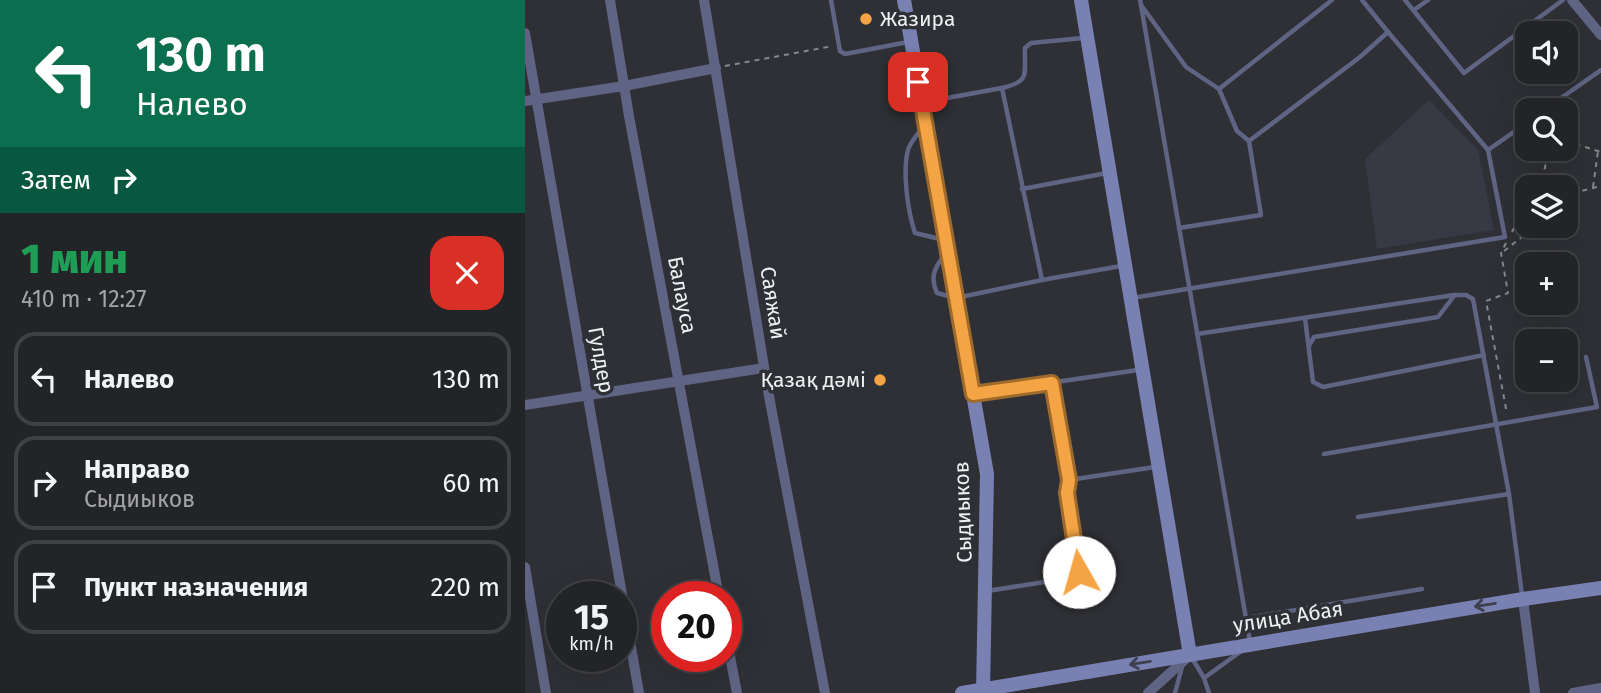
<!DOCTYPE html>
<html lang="ru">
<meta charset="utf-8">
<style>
body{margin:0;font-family:"Fira Sans",sans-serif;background:#2b2c30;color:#f1f3f6;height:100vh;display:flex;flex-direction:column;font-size:26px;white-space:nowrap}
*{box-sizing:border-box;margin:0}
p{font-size:23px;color:#a3a4a8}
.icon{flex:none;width:38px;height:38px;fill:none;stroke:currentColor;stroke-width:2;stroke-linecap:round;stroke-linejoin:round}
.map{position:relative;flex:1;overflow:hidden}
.side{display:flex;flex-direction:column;background:#232428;width:525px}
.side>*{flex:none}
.hud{background:#0b6e4f;color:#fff;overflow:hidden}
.tools{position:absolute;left:990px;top:21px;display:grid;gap:14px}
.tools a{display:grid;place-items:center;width:63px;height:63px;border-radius:14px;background:#232428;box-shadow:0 7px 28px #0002,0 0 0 2px #404145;font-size:35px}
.speed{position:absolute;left:21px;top:581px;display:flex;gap:14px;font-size:35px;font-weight:700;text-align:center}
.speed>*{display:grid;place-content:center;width:91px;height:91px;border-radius:50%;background:#232428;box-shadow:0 7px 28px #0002,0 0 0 2px #404145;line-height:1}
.speed small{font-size:18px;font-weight:400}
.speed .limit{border:10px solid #d22;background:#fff;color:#111}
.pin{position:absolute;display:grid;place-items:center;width:60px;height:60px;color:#fff;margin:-30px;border-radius:14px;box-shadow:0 4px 10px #0006}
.me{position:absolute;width:77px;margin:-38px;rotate:353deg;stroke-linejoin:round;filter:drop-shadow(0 0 5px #0008)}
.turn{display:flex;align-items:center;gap:24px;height:147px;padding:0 21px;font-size:32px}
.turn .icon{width:91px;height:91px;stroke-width:2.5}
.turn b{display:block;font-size:49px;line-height:60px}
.then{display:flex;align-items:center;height:66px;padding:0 21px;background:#0003;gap:14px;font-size:26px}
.round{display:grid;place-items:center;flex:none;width:74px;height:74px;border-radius:21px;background:#2b2c30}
.overview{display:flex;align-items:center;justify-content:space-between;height:119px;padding:0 21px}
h1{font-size:42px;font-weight:800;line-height:52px;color:#1e9e55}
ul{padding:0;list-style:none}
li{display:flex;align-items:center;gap:21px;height:94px;margin:0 14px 10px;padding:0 7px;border:4px solid #404145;border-radius:21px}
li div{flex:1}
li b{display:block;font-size:26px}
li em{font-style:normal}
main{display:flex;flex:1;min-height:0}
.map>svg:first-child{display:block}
.built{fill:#373944}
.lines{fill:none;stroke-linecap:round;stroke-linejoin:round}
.path{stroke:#86878b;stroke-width:2;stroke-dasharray:5 5;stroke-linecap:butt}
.lane{stroke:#5f6484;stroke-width:4.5}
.street{stroke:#5f6484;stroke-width:10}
.secondary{stroke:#7981b3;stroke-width:14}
.oneway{stroke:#3e404e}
.route-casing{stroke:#9f6b2c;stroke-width:18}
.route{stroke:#f4a444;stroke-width:12}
.poi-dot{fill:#f4a444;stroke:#2f3035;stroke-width:2.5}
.labels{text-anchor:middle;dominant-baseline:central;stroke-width:7;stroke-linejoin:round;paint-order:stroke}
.poi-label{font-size:21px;fill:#eff0f3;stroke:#2f3035;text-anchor:start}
.street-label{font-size:21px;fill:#eff0f3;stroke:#2f3035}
</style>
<main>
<section class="side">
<div class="hud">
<div class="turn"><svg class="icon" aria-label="left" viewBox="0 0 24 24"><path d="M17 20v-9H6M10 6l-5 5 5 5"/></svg><div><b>130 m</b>Налево</div></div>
<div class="then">Затем<svg class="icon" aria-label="right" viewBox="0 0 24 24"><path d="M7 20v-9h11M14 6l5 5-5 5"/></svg></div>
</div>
<div class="overview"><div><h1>1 мин</h1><p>410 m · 12:27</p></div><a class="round" style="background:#d93025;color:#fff"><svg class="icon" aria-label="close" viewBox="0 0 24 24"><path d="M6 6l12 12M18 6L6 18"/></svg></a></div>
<ul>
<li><svg class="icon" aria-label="left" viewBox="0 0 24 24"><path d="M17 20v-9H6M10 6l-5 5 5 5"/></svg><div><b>Налево</b></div><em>130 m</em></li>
<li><svg class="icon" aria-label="right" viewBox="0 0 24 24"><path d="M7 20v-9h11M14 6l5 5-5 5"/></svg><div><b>Направо</b><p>Сыдиыков</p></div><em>60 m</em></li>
<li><svg class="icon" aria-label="arrive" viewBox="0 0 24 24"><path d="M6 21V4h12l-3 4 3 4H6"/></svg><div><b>Пункт назначения</b></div><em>220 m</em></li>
</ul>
</section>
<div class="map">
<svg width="1076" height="693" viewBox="0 0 1076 693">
<rect width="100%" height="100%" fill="#2f3035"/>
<!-- built -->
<path class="built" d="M904 100 953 150 969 230 852 249 840 159Z"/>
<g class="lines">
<!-- path -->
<g class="path">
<path d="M200 66 308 46"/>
<path d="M1041 141 1076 152"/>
<path d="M1010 187 1020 168 1022 149"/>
<path d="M1068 187 1073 151 1076 149"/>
<path d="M1041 202 1056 191 1076 186"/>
<path d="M987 232 1003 201"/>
<path d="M981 243 976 253 983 293 961 301 982 414"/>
<path d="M979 251 1011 226"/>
</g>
<!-- lane -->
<g class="lane">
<path d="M306 0 315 51 320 54 383 42"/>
<path d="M615 0 616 5 661 67 694 89 712 131 724 141 835 57 863 32 837 0"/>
<path d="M880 0 939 73 1038 0"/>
<path d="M616 5 725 642"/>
<path d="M889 10 903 0"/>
<path d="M477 88C506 81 499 75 500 48L506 43 558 38"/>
<path d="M694 89 807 0"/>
<path d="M400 102 477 88 517 280 596 266"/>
<path d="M1019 110 1076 70"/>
<path d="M398 127C393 134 385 142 383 150 377 172 383 212 390 233L419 240"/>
<path d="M963 150 1003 122"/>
<path d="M497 189 582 173"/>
<path d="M654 228 736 215 724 141"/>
<path d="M419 256C409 268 405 278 412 293L431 298 517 280"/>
<path d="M607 298 980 237 963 150 863 32"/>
<path d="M780 318 788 382 798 387 959 355"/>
<path d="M672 334 929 295H941L948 299 984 494 997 595"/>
<path d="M784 346 789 337 913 317 929 296"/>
<path d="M449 394 613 370"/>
<path d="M799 454 1072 407 1061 357"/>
<path d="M544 480 630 467"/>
<path d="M833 517 984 494"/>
<path d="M462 591 545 578 554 572 542 493 544 480 527 383"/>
<path d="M723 626 728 617 897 589"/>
<path d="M667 658 679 678"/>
<path d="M650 693 658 663"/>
<path d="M684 693 679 678 715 652"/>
</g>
<!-- street -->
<g class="street">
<path d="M85 0 104 116 194 597"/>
<path d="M179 0 243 391 300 693"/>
<path d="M1047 0 1076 35"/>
<path d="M0 33 114 693"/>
<path d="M0 101 99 86 191 68"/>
<path d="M0 405 239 368"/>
<path d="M0 567 21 693"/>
<path d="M998 599 1010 693"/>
<path d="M201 636 212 693"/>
<path d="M623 693 665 655"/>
<path d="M1048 693 1076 688"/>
</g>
<!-- secondary -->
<g class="secondary">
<path d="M379 0 462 474 458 693"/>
<path d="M556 0 665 655"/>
<path d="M437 693 998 599 1076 588"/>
</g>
</g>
<!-- one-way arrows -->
<defs><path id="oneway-shaft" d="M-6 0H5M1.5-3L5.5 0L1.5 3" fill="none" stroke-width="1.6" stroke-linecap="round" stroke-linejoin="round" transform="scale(1.75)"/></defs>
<g class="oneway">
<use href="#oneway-shaft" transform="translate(960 605) rotate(171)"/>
<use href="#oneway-shaft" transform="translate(615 663) rotate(171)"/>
</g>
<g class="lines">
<defs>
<path id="route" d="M393 82 448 394 527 383 544 480 542 493 554 572"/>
</defs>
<!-- route casing -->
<use href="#route" class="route-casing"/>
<!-- route -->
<use href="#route" class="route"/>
</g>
<!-- markers -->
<g class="poi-dot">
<circle cx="341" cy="19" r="7"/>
<circle cx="355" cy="380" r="7"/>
</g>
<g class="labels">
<!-- poi labels -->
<g class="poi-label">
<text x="355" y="19">Жазира</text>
<text x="341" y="380" text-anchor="end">Қазақ дәмі</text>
</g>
<!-- street labels -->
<g class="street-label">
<text transform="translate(157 295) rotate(79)">Балауса</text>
<text transform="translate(248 303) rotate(81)">Саяжай</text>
<text transform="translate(76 360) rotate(80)">Гулдер</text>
<text transform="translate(438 512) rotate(-92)">Сыдиыков</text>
<text transform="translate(763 617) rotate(-9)">улица Абая</text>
</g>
</g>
</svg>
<div class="tools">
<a><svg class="icon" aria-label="sound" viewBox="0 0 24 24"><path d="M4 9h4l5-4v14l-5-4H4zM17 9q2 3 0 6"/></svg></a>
<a><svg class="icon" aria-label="search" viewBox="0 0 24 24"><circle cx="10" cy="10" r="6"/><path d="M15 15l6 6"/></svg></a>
<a><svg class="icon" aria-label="layers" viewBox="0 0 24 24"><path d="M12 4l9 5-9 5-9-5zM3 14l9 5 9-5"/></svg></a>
<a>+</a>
<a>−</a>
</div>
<div class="speed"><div>15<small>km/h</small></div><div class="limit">20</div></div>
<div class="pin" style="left:393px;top:82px;background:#d93025"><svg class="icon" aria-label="arrive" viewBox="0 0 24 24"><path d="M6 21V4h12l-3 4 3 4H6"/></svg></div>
<svg class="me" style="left:554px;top:572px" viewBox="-20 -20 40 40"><circle r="19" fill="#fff"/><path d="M0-13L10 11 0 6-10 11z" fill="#f4a444"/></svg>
</div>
</main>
